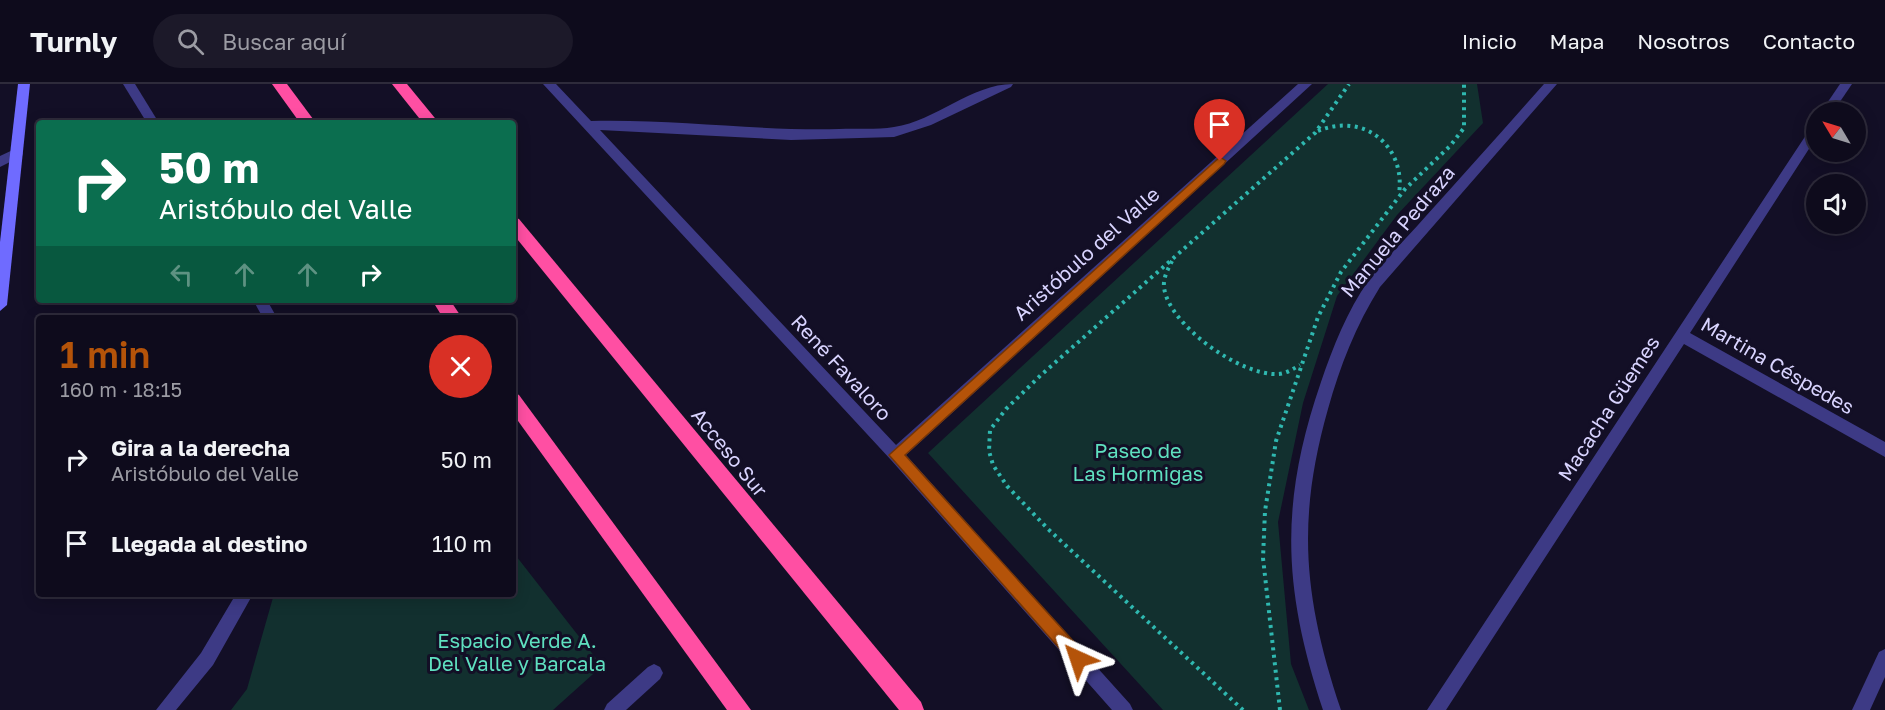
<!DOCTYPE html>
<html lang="es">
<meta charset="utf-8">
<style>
body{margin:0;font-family:"Golos Text",sans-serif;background:#1c1929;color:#f1f3f6;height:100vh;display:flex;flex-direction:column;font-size:22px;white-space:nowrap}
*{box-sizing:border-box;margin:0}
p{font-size:20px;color:#9b9ba3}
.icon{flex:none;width:33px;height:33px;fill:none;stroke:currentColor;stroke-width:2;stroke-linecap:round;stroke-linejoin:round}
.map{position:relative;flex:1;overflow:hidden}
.panel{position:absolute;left:36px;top:231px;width:480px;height:282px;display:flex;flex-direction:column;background:#0e0b1c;border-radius:6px;box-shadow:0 3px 15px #0003,0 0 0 2px #2e2b3b}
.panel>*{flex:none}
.guide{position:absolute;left:36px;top:36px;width:480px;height:183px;border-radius:6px;box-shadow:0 3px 15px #0003,0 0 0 2px #2e2b3b;background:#0b6e4f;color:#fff;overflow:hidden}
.needle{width:39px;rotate:308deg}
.buttons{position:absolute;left:1806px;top:18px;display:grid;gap:12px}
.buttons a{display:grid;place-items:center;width:60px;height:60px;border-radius:50%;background:#0e0b1c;box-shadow:0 3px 15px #0003,0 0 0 2px #2e2b3b;font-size:30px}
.pin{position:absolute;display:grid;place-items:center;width:51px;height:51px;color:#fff;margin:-62px -26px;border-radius:50% 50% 50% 0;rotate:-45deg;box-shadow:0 0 6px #0007}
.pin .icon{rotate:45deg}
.me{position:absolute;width:66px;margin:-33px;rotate:318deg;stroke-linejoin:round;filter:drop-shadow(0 0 4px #0008)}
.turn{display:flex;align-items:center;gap:21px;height:126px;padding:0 24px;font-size:27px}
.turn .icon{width:78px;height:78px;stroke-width:2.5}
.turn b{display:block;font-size:42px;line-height:51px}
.lanes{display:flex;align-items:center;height:57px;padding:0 24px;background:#0003;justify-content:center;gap:30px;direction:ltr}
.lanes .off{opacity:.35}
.round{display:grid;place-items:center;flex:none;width:63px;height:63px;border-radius:32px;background:#1c1929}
.summary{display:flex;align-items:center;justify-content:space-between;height:102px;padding:0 24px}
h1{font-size:36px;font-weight:600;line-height:45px;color:#b45309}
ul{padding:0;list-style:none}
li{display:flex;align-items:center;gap:18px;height:84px;padding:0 24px}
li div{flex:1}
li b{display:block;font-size:22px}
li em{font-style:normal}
header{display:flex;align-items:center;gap:36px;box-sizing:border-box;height:84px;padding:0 30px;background:#0e0b1c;border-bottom:2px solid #2e2b3b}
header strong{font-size:28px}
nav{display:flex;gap:33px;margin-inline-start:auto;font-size:21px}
.search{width:420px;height:54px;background:#1c1929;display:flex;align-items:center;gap:15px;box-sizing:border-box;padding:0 21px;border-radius:33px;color:#9b9ba3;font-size:22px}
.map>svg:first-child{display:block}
.green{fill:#12302f}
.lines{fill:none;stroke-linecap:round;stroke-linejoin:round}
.path{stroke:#2fb8b0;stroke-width:4;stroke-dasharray:3 4.5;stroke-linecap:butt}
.street{fill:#3d3a85;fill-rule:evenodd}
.secondary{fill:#6f6bff;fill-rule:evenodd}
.highway{fill:#ff4fa3;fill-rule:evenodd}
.route{fill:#b45309;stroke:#753606;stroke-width:1.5}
.labels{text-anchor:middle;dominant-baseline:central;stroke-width:6;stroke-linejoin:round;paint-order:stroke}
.street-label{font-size:20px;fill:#d9d4ff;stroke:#130f26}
.park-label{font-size:20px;fill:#5fe0c0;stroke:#130f26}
</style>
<header>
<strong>Turnly</strong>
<div class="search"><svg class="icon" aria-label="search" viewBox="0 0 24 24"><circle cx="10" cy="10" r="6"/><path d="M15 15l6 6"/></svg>Buscar aquí</div>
<nav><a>Inicio</a><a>Mapa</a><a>Nosotros</a><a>Contacto</a></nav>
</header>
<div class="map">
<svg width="1885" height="626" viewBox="0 0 1885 626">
<rect width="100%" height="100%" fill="#130f26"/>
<!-- green -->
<g class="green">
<path d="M1328 0H1477L1483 39 1397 131 1337 212 1303 319 1278 438 1291 580 1309 626H1163L928 369Z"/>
<path d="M513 468 602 582 553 626H231L247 605 274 510H513Z"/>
</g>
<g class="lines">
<!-- path -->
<g class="path">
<path d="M1318 47C1363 28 1406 61 1399 110"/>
<path d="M1172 177C1168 185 1163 194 1164 203 1168 241 1242 293 1279 290 1287 289 1293 285 1300 281"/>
<path d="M1243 626 1048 445 1007 402 993 381 989 367 990 346 1006 325 1041 291 1315 49 1349 0"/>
<path d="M1280 626 1263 474 1265 427 1276 357 1318 233 1341 188 1405 105 1450 62 1464 44V0"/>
</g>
<!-- street -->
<g class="street">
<path d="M123 0H135L159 39H147Z"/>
<path d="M543 0H556L591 37C674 35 756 47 839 45 857 44 876 46 894 43 936 37 971 0 1013 0L1011 3 931 41 894 53 791 56 600 46 896 361 1298 0H1312L906 371 1130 620 1133 626H1112L891 376Z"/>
<path d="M1544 0H1557L1380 203C1356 241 1340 282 1328 325 1296 438 1304 515 1341 626H1323C1283 505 1279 420 1321 298 1333 263 1347 227 1369 196 1386 173 1408 153 1426 132 1466 88 1505 44 1544 0Z"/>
<path d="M1840 0H1852L1833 28H1821Z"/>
<path d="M1816 40V54L1690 249 1885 358V373L1684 260 1446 626H1427L1812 42Z"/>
<path d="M17 64 23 69 22 72 0 83V72Z"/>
<path d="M253 216H267L277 234H263Z"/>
<path d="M236 510H253L213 581 176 626H156L201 569Z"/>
<path d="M1885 565V593L1870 626H1852L1879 568Z"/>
<path d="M654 580 660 583 663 589 660 595 626 626H604L607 620 648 583Z"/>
</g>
<!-- secondary -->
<path class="secondary" d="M18 0H30L7 221 0 227V158Z"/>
<!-- highway -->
<g class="highway">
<path d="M272 0H287L316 39H300Z"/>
<path d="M392 0H407L439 39H423Z"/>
<path d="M513 133 519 135 921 618 924 626H899L513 150Z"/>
<path d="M432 216H450L462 234H443Z"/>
<path d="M513 308 519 311 751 626H727L513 330Z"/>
</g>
</g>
<!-- route -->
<path class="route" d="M1220 73 1226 77 1224 80 905 371 1084 569 1086 575 1084 580 1078 583 1073 580 889 371Z"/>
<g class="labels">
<!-- street labels -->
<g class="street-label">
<text transform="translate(1397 147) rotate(-50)">Manuela Pedraza</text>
<text transform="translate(1086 169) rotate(-42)">Aristóbulo del Valle</text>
<text transform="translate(1778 281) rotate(30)">Martina Céspedes</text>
<text transform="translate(842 283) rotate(47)">René Favaloro</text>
<text transform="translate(1608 324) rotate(-57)">Macacha Güemes</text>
<text transform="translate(730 368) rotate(51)">Acceso Sur</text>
</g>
<!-- park labels -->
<g class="park-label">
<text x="1138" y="366">Paseo de<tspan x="1138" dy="23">Las Hormigas</tspan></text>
<text x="517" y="556">Espacio Verde A.<tspan x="517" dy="23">Del Valle y Barcala</tspan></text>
</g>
</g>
</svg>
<div class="buttons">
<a><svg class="needle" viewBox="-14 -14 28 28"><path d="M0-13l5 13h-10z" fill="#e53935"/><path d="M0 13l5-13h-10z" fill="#9b9ba3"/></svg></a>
<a><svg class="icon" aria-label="sound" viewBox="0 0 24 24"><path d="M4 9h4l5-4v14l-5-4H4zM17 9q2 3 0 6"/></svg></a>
</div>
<div class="pin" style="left:1220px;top:77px;background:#d93025"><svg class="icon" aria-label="arrive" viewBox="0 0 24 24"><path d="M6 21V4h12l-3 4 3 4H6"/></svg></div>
<svg class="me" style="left:1078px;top:575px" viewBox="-20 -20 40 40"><path d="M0-17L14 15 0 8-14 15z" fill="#b45309" stroke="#fff" stroke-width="4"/></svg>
<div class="guide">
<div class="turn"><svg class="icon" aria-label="right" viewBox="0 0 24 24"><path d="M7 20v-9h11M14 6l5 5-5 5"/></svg><div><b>50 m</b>Aristóbulo del Valle</div></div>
<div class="lanes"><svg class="icon off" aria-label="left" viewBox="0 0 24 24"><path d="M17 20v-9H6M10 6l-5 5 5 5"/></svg><svg class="icon off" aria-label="ahead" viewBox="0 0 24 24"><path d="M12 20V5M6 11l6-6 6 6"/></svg><svg class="icon off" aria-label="ahead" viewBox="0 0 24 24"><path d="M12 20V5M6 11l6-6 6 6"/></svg><svg class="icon" aria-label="right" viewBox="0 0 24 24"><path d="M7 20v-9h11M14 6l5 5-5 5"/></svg></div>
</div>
<section class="panel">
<div class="summary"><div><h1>1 min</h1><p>160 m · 18:15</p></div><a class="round" style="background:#d93025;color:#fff"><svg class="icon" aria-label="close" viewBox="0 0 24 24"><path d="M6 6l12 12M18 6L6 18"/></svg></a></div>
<ul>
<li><svg class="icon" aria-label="right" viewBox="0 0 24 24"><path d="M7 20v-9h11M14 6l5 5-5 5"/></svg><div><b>Gira a la derecha</b><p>Aristóbulo del Valle</p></div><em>50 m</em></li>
<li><svg class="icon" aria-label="arrive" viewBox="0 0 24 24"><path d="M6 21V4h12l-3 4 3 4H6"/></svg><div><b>Llegada al destino</b></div><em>110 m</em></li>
</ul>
</section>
</div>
